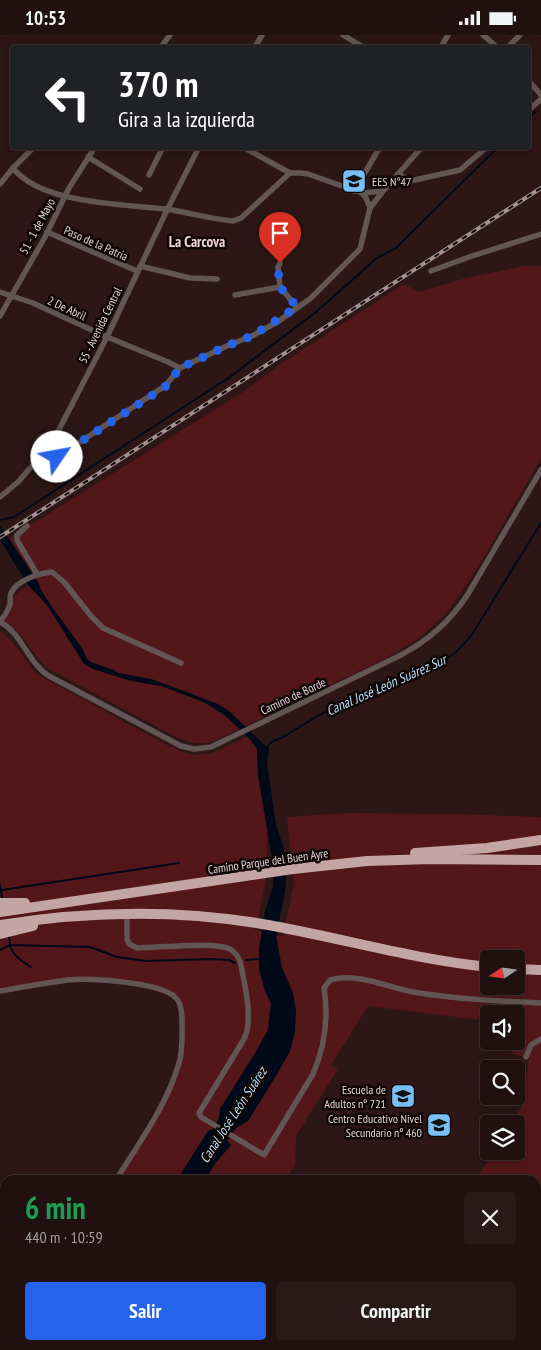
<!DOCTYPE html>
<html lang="es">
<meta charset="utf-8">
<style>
body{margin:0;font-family:"PT Sans Narrow",sans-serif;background:#291919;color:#f1f3f6;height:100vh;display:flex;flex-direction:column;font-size:19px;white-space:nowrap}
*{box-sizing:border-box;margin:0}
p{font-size:16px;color:#a29d9f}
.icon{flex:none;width:28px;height:28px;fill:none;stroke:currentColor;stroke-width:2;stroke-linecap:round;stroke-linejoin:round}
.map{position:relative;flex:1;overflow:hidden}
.panel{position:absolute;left:0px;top:1140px;width:541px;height:175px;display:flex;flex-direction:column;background:#211010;border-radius:15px 15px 0 0;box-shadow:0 2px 8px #0003,0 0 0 1px #3e3030}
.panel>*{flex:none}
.banner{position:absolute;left:10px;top:10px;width:521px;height:105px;border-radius:5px;box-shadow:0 2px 8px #0003,0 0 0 1px #3e3030;background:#202124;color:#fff;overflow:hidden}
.needle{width:32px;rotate:257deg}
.fabs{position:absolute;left:480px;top:915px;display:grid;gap:10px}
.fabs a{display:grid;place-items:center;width:45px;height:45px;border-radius:5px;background:#211010;box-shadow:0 2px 8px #0003,0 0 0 1px #3e3030;font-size:25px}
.pin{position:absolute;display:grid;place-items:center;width:42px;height:42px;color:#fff;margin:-51px -21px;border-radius:50% 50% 50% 0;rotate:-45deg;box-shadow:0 0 5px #0007}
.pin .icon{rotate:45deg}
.me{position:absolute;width:55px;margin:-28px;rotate:57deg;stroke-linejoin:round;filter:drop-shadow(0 0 4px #0008)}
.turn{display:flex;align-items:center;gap:18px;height:105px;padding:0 25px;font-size:22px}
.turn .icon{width:65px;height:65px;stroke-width:2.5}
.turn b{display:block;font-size:35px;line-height:42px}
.round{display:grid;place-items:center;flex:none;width:52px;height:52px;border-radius:5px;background:#291919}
.headline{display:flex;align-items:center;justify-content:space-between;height:85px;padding:0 25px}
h1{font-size:30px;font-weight:600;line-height:38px;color:#1e9e55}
.action{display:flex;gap:10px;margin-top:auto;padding:10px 25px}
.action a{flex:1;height:58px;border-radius:5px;background:#2563eb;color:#fff;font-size:20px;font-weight:600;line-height:58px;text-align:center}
.action a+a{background:#291919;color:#f1f3f6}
.status{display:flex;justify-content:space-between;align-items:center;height:35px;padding:0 25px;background:#211010;direction:ltr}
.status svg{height:14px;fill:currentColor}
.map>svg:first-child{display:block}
.green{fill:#53171a;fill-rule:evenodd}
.water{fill:#000918}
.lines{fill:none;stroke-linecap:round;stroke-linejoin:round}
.stream{stroke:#000918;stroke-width:2}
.street{stroke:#625655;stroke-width:5.5}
.highway{stroke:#c3a5a3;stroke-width:10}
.rail-casing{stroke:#a39191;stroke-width:4}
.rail{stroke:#0e0505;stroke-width:2;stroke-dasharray:5.5;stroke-linecap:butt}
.route{stroke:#2563eb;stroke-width:9;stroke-dasharray:0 16.2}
.labels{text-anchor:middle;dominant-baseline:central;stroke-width:5;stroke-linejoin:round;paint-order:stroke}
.poi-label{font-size:12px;fill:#e2d2d1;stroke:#0e0505;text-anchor:end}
.street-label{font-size:12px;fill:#e2d2d1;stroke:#0e0505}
.water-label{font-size:14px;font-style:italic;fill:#bbdffb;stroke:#0e0505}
.quarter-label{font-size:15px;font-weight:bold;fill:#f1d2d0;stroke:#0e0505}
</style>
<div class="status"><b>10:53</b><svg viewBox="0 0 49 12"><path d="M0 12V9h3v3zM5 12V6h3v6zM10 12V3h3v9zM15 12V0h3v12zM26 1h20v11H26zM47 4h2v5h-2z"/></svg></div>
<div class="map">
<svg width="541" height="1315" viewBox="0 0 541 1315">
<rect width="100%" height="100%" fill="#2c1616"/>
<!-- green -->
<g class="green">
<path d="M524 231H541V424L475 537 446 579 419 603 388 622 245 691 229 676 191 658 151 644 118 638 114 635 93 628 87 624 82 613 52 572 8 504 243 357 282 328 404 249 419 257 466 243Z"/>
<path d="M28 550 47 570 85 629C107 642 134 645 158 650 189 657 217 672 239 694 211 707 206 715 176 702L47 633 38 624 20 598 4 586 10 579 15 560Z"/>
<path d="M0 596C15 606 24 625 37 639L169 711 192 720 212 718 246 702 250 704 257 714 258 740 267 792V838L257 889 254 894 261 896 265 956 271 968 268 995 254 1020 220 1074 219 1083 212 1096H208L177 1145H116L148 1092 180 1027 182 975 176 962 161 953 79 944 0 956Z"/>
<path d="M348 778 457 779 541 782V1315H370L373 1310H536V1145H476L494 1116H516V1089H511L522 1071 529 1023 511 1019 513 1006H516V979H489V986L368 971 331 1030 338 1034 296 1101 295 1130 289 1140 282 1145H196L236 1093 248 1086 277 1039 290 1016 296 976 293 958 282 933 276 901 283 900 294 848 287 782ZM489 924H516V951H489Z"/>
<path d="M47 1310H184L176 1315H44Z"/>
</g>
<!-- water -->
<path class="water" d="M0 490 38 547 42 557 52 572 82 613 87 624 93 628 114 635 118 638 151 644 218 669 229 676 269 714 267 728 276 790 284 814V826L286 843 285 857 276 901 282 933 293 958 296 976 295 997 290 1016 277 1039 248 1086 236 1093 227 1106 231 1110 214 1130 206 1145H177L208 1096 212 1095 219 1083 220 1074 254 1020 268 995 271 968 265 956 259 934V914L265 877 273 851V830L258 740 257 714 250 704 226 681 206 668 161 651 131 646 93 634 84 629 47 570 28 550 3 510 0 505Z"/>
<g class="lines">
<!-- stream -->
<g class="stream">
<path d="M529 83 535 77"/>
<path d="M0 485 14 482 230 342 316 277 377 223 396 213 498 112"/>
<path d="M266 714 271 707 285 701 321 679 395 646 436 631 455 618 471 601 541 488"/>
<path d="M0 850 2 863"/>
<path d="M2 855 179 828"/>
<path d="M9 902 10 910 90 912 117 922 146 926 211 924 229 925 235 928"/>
<path d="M0 915 10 910C13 921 22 926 31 932"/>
<path d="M246 925 261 924"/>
</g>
<!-- street -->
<g class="street">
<path d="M343 0 363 12"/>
<path d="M483 0 497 12"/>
<path d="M161 12 170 0"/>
<path d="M255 12 262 0"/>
<path d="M441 12 448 0"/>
<path d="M508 12 520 0"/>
<path d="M529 46 541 60"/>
<path d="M529 75 541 64"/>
<path d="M243 112 290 138H301L308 139 362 158 383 156 422 112"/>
<path d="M88 122 140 154"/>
<path d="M13 133C41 169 122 169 165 174 188 177 210 184 233 186L241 183 290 138"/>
<path d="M398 139 410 146 460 135 487 112"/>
<path d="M149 140 163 112"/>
<path d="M0 149 13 133 34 112"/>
<path d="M354 156 380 112"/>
<path d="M362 158 366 163 370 173"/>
<path d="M47 197 137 236"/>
<path d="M140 231 190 243 217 244"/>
<path d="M431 236 469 222 541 199"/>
<path d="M280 252 278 232 280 228"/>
<path d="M0 257 33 268 107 302 168 327 180 333"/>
<path d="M235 260 280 252 297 272"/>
<path d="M0 281 45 202 69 153 95 112"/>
<path d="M44 419 53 423 57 422 165 351 180 333 229 310 252 301 279 286 311 263 360 214 370 173 383 156"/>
<path d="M0 462 18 447 52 408 107 302 167 175 199 112"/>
<path d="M27 491 17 500V505L37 539"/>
<path d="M0 586C4 582 8 576 10 569 11 565 9 562 11 558 17 545 40 538 52 537L64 547 91 581 103 593 181 628"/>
<path d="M0 587C22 598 27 627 49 641L181 711 194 714 211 712 399 621C428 606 450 587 468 559L541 435"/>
<path d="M127 879V904L129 909 137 913C158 913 213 906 230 914 235 917 238 921 240 926 244 946 254 985 244 1004L199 1078 201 1082 264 1120 313 1039C325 1011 329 984 324 953L330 945C356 937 387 952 413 957 456 964 498 966 541 968"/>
<path d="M0 956C22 952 45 948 68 945 90 943 159 947 175 962 181 967 182 978 182 986 182 1000 183 1015 179 1028 167 1070 139 1108 116 1145"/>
<path d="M526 1022 531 1010 541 1004"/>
<path d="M11 1315 14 1310"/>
</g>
<!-- highway -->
<g class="highway">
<path d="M415 818 487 813 541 805"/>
<path d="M0 868H25"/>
<path d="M0 877 293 834 367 826 431 824 541 825"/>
<path d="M0 890C94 875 190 874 284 893 352 906 419 925 489 932"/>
<path d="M0 899 33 891"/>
<path d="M516 934 541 935"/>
</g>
<defs>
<path id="rail" d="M0 502 541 153"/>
</defs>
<!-- rail casing -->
<use href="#rail" class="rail-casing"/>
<!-- rail -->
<use href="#rail" class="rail"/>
</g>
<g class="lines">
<!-- route -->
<path class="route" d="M57 422 165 352 180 333 229 310 252 301 297 272 280 252 278 232 280 228"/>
</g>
<!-- icons -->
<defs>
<symbol id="school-square" viewBox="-11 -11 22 22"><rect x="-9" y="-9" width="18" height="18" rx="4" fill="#76c0f6" stroke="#0e0505"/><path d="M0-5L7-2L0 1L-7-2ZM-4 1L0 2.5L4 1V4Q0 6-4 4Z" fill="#111"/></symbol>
</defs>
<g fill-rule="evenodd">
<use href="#school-square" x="340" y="132" width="28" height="28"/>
<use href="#school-square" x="389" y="1047" width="28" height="28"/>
<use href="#school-square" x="425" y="1076" width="28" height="28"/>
</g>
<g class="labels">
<!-- poi labels -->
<g class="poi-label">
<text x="372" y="146" text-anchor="start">EES N°47</text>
<text x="386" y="1054">Escuela de<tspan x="386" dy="14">Adultos nº 721</tspan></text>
<text x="422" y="1083">Centro Educativo Nivel<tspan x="422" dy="14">Secundario nº 460</tspan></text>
</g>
<!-- street labels -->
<g class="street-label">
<text transform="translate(37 191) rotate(-62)">51 - 1 de Mayo</text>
<text transform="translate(96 208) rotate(24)">Paso de la Patria</text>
<text transform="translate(67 273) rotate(25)">2 De Abril</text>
<text transform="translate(100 290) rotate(-64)">55 - Avenida Central</text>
<text transform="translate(293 661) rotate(-25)">Camino de Borde</text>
<text transform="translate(268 826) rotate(-8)">Camino Parque del Buen Ayre</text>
</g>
<!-- water labels -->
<g class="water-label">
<text transform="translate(386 650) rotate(-24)">Canal José León Suárez Sur</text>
<text transform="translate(233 1080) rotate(-57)">Canal José León Suárez</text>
</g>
<!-- quarter labels -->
<g class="quarter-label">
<text x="197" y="206">La Carcova</text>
</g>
</g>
</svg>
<div class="fabs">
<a><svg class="needle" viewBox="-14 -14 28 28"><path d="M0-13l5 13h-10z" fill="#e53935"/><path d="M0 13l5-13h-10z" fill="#a29d9f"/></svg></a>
<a><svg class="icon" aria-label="sound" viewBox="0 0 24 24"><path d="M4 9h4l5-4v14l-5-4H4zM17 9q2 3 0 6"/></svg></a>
<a><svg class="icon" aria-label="search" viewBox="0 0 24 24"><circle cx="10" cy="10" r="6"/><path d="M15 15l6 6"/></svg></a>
<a><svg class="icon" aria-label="layers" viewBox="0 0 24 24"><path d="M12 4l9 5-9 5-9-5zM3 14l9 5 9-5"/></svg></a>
</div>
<div class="pin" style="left:280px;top:228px;background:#d93025"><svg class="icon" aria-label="arrive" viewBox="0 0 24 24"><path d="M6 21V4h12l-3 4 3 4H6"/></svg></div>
<svg class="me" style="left:57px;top:422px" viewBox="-20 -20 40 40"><circle r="19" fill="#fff"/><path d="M0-13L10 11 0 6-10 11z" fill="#2563eb"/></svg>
<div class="banner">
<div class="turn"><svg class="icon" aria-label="left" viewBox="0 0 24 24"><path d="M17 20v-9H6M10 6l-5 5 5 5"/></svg><div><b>370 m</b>Gira a la izquierda</div></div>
</div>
<section class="panel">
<div class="headline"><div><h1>6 min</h1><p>440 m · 10:59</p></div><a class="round"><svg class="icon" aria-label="close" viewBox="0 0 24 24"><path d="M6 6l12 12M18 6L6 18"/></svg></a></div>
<div class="action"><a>Salir</a><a>Compartir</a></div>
</section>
</div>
